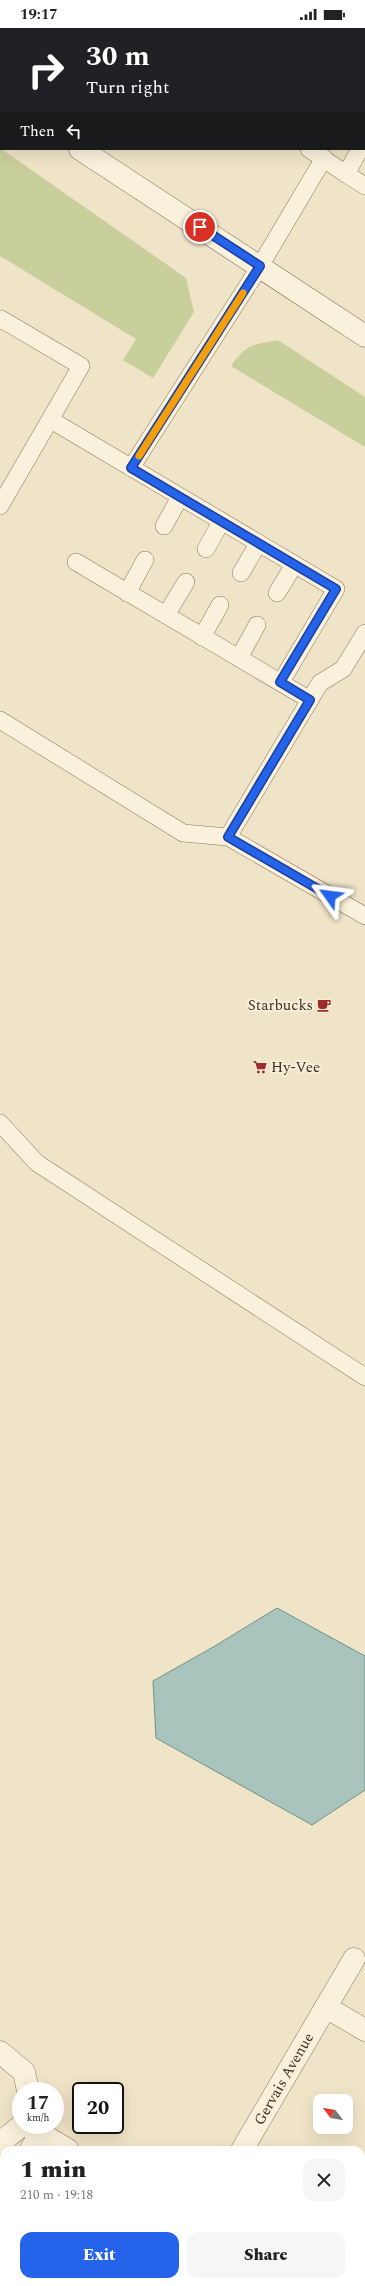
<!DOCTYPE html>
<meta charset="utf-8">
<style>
body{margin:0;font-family:Spectral,serif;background:#f6f6f6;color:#222;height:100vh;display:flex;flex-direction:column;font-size:15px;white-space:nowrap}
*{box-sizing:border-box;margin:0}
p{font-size:13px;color:#767676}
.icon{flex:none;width:22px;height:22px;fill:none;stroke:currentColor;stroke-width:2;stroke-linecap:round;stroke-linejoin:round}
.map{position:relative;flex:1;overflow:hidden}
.drawer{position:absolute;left:0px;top:2118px;width:365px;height:140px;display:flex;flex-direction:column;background:#fff;border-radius:12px 12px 0 0;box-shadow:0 4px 16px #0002}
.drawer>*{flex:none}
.guide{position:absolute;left:0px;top:0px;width:365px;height:122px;box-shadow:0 4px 16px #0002;background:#202124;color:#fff;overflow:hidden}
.needle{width:26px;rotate:301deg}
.buttons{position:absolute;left:313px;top:2066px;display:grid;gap:8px}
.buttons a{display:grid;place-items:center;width:40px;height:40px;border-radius:8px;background:#fff;box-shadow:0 4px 16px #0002;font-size:20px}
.speed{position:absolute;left:12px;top:2054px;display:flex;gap:8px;font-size:20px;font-weight:700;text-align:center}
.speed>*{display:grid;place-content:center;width:52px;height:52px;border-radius:50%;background:#fff;box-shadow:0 4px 16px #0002;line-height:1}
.speed small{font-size:10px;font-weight:400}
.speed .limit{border:2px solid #111;border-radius:6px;background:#fff;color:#111}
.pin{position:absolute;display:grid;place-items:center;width:34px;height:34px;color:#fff;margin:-17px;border:2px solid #fff;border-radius:50%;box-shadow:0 1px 4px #0007}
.me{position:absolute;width:44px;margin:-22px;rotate:301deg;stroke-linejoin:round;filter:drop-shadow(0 0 3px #0008)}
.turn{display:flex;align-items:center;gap:14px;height:84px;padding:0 20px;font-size:18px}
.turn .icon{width:52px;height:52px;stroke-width:2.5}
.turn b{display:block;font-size:28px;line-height:34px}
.then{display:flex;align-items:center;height:38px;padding:0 20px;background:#0003;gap:8px;font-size:15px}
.round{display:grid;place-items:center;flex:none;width:42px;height:42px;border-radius:12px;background:#f6f6f6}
.headline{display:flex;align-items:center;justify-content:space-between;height:68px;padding:0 20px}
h1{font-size:24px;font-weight:800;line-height:30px}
.cta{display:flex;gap:8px;margin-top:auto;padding:8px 20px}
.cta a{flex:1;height:46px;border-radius:12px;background:#2563eb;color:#fff;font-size:16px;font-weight:800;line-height:46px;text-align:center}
.cta a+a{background:#f6f6f6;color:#222}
.status{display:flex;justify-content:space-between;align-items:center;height:28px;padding:0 20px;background:#fff;direction:ltr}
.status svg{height:11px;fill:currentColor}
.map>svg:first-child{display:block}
.green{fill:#c9cf9b}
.water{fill:#a9c4bc;stroke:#6f938a}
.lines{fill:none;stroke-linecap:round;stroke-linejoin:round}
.lane-casing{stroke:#8d765c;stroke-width:18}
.street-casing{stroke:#8d765c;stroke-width:23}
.secondary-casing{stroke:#6f573f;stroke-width:23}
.lane{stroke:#faf1dc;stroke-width:17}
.street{stroke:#faf1dc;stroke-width:22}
.secondary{stroke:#faf1dc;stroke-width:22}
.route-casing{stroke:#184099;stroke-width:10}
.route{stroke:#2563eb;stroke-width:7}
.slow{stroke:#f59e0b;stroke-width:7}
.labels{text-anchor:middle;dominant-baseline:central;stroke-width:4;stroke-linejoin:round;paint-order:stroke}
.poi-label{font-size:15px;fill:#3d2e20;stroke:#f7eed8;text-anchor:end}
.street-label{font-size:15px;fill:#3d2e20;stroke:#f7eed8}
</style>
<div class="status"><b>19:17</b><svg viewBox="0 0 49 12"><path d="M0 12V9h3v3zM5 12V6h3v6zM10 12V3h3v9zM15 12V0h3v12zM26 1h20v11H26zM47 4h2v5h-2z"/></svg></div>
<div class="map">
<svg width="365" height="2258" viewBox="0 0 365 2258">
<rect width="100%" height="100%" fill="#f0e4c8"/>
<!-- green -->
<g class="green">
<path d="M0 120 186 250 194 284 153 350 123 332 136 311 0 228Z"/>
<path d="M278 312 365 369V419L231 338C249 314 251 318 278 312Z"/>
</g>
<!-- water -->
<path class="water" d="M277 1580 365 1628V1762L312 1797 156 1710 153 1653 215 1618Z"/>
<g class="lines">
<defs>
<g id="lane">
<path d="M118 0 120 1"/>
<path d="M309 121 346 146"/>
<path d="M360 121 346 146 365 158"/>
<path d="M0 293 1 291 81 338 0 478"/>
<path d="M51 392 336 561 281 654"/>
<path d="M131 440 260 238 324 130"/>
<path d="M164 498 180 469"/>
<path d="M206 521 221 494"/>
<path d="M76 534 310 672"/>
<path d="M241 545 258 516"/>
<path d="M127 565 145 532"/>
<path d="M277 565 294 537"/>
<path d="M166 587 186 554"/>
<path d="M202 609 220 577"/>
<path d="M239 630 257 597"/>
<path d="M0 692 183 805 228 809 365 888"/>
<path d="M228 809 320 655 343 641 365 605"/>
<path d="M0 1095 37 1135 365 1349"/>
<path d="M28 2122 38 2104"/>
<path d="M0 2169 4 2163"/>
</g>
<g id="street">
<path d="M326 1979 365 2002"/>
<path d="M0 2024 24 2044 28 2063"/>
<path d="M26 2097 68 2122"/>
<path d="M0 2115 22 2097"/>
<path d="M242 2122 354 1931"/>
<path d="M316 2254 323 2258"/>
<path d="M163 2258 165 2254"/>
</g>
<g id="secondary">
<path d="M0 68 1 69"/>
<path d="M80 121 365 308"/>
</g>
</defs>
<!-- lane casing -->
<use href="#lane" class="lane-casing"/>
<!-- street casing -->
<use href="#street" class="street-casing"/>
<!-- secondary casing -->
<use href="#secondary" class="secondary-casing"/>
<!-- lane -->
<use href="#lane" class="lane"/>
<!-- street -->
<use href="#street" class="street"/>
<!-- secondary -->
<use href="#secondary" class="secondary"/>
</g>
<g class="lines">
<defs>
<path id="route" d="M200 199 260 238 131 440 336 561 280 654 310 672 228 809 330 868"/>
</defs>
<!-- route casing -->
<use href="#route" class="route-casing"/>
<!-- route -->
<use href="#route" class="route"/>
<!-- slow -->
<path class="slow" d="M139 428 243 265"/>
</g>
<!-- icons -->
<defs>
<symbol id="cafe-bare" viewBox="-9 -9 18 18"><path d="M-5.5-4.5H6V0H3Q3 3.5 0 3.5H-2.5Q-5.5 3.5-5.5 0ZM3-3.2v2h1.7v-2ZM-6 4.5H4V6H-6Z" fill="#9e2a2b" stroke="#f7eed8" stroke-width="2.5" paint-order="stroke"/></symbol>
<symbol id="supermarket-bare" viewBox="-9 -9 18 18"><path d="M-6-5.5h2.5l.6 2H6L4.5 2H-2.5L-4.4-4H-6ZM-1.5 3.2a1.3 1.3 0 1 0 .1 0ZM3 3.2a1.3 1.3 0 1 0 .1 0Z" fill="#9e2a2b" stroke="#f7eed8" stroke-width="2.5" paint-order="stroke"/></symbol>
</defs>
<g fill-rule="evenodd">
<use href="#cafe-bare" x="314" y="967" width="20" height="20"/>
<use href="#supermarket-bare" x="250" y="1029" width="20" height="20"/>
</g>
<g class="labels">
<!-- poi labels -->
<g class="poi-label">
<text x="313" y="977">Starbucks</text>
<text x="271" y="1039" text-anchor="start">Hy-Vee</text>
</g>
<!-- street labels -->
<g class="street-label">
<text transform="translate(284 2051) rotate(-60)">Gervais Avenue</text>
</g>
</g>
</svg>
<div class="buttons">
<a><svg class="needle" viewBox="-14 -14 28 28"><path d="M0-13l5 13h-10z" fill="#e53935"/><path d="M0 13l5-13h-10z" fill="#767676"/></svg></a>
</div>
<div class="speed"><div>17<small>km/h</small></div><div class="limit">20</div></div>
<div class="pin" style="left:200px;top:199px;background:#d93025"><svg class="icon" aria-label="arrive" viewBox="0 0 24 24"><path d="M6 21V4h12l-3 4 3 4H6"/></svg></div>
<svg class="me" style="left:330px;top:868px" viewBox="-20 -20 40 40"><path d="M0-17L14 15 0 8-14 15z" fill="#2563eb" stroke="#fff" stroke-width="4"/></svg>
<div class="guide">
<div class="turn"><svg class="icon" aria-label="right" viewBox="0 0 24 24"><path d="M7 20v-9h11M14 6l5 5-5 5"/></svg><div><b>30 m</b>Turn right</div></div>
<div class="then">Then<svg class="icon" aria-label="left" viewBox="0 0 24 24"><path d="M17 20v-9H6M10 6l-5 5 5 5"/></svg></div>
</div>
<section class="drawer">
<div class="headline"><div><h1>1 min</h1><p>210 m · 19:18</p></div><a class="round"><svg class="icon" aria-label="close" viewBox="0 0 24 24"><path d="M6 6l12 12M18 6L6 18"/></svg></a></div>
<div class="cta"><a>Exit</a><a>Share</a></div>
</section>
</div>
